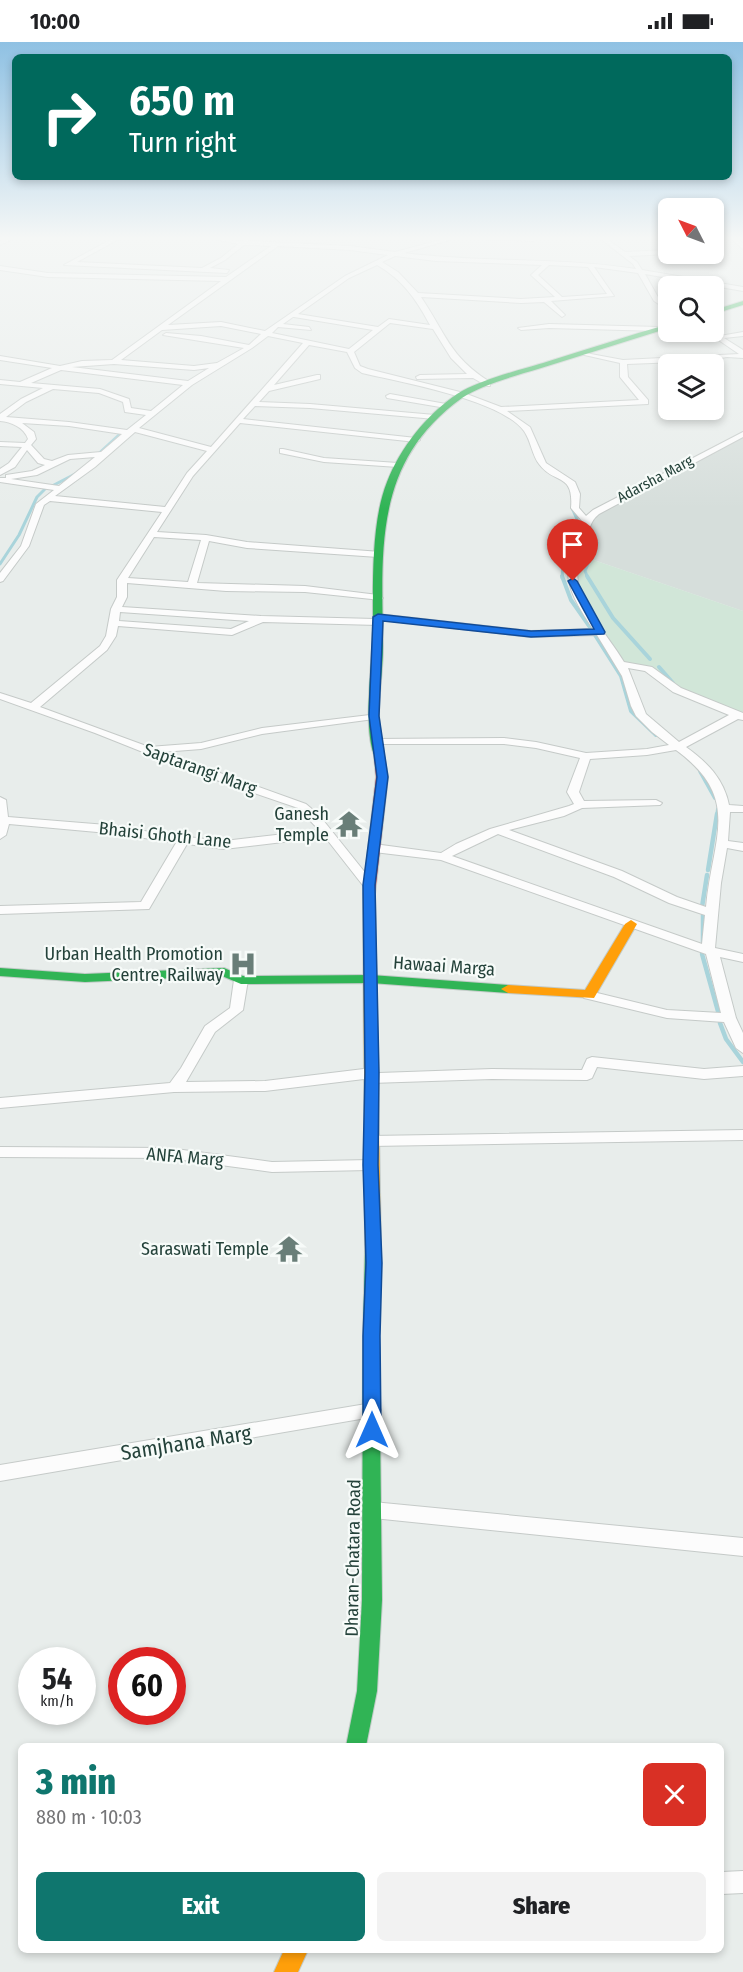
<!DOCTYPE html>
<meta charset="utf-8">
<style>
body{margin:0;font-family:"Fira Sans Condensed",sans-serif;background:#f2f2f2;color:#202124;height:100vh;display:flex;flex-direction:column;font-size:22px;white-space:nowrap}
*{box-sizing:border-box;margin:0}
p{font-size:20px;color:#757577}
.icon{flex:none;width:33px;height:33px;fill:none;stroke:currentColor;stroke-width:2;stroke-linecap:round;stroke-linejoin:round}
.map{position:relative;flex:1;overflow:hidden}
.drawer{position:absolute;left:18px;top:1701px;width:706px;height:210px;display:flex;flex-direction:column;background:#fff;border-radius:9px;box-shadow:0 3px 9px #0003}
.drawer>*{flex:none}
.top-card{position:absolute;left:12px;top:12px;width:720px;height:126px;border-radius:9px;box-shadow:0 3px 9px #0003;background:#00695c;color:#fff;overflow:hidden}
.needle{width:39px;rotate:312deg}
.controls{position:absolute;left:658px;top:156px;display:grid;gap:12px}
.controls a{display:grid;place-items:center;width:66px;height:66px;border-radius:9px;background:#fff;box-shadow:0 3px 9px #0003;font-size:30px}
.speed{position:absolute;left:18px;top:1605px;display:flex;gap:12px;font-size:30px;font-weight:700;text-align:center}
.speed>*{display:grid;place-content:center;width:78px;height:78px;border-radius:50%;background:#fff;box-shadow:0 3px 9px #0003;line-height:1}
.speed small{font-size:15px;font-weight:400}
.speed .limit{border:9px solid #d22;background:#fff;color:#111}
.pin{position:absolute;display:grid;place-items:center;width:51px;height:51px;color:#fff;margin:-62px -26px;border-radius:50% 50% 50% 0;rotate:-45deg;box-shadow:0 0 6px #0007}
.pin .icon{rotate:45deg}
.me{position:absolute;width:66px;margin:-33px;rotate:0deg;stroke-linejoin:round;filter:drop-shadow(0 0 4px #0008)}
.turn{display:flex;align-items:center;gap:21px;height:126px;padding:0 18px;font-size:27px}
.turn .icon{width:78px;height:78px;stroke-width:2.5}
.turn b{display:block;font-size:42px;line-height:51px}
.round{display:grid;place-items:center;flex:none;width:63px;height:63px;border-radius:9px;background:#f2f2f2}
.overview{display:flex;align-items:center;justify-content:space-between;height:102px;padding:0 18px}
h1{font-size:36px;font-weight:800;line-height:45px;color:#0f766e}
.cta{display:flex;gap:12px;margin-top:auto;padding:12px 18px}
.cta a{flex:1;height:69px;border-radius:9px;background:#0f766e;color:#fff;font-size:24px;font-weight:800;line-height:69px;text-align:center}
.cta a+a{background:#f2f2f2;color:#202124}
.status{display:flex;justify-content:space-between;align-items:center;height:42px;padding:0 30px;background:#fff;direction:ltr}
.status svg{height:16px;fill:currentColor}
.map>svg:first-child{display:block}
.built{fill:#d6dedb}
.green{fill:#d1e6d8}
.lines{fill:none;stroke-linecap:round;stroke-linejoin:round}
.stream-far2{stroke:#a9d4db;stroke-width:3}
.stream-far1{stroke:#a9d4db;stroke-width:4}
.stream{stroke:#a9d4db;stroke-width:4.5}
.street-casing{stroke:#c5cac8;stroke-width:2}
.fast-casing{stroke:#c3cbc8;stroke-width:2}
.slow-casing{stroke:#c3cbc8;stroke-width:2}
.jam-casing{stroke:#c3cbc8;stroke-width:2}
.street{fill:#fcfcfc;fill-rule:evenodd}
.fast{fill:#30b455;fill-rule:evenodd}
.slow{fill:#ff9f0a;fill-rule:evenodd}
.jam{fill:#e5322d;fill-rule:evenodd}
.route{fill:#1a73e8;stroke:#114b97;stroke-width:1.5}
.labels{text-anchor:middle;dominant-baseline:central;stroke-width:4.5;stroke-linejoin:round;paint-order:stroke}
.far-street-label{font-size:15px;fill:#24423a;stroke:#f7fbf9}
.street-label{font-size:18px;fill:#24423a;stroke:#f7fbf9}
.poi-label{font-size:18px;fill:#24423a;stroke:#f7fbf9;text-anchor:end}
.near-street-label{font-size:21px;fill:#24423a;stroke:#f7fbf9}
</style>
<div class="status"><b>10:00</b><svg viewBox="0 0 49 12"><path d="M0 12V9h3v3zM5 12V6h3v6zM10 12V3h3v9zM15 12V0h3v12zM26 1h20v11H26zM47 4h2v5h-2z"/></svg></div>
<div class="map">
<svg width="743" height="1930" viewBox="0 0 743 1930">
<rect width="100%" height="100%" fill="#e8edeb"/>
<!-- built -->
<path class="built" d="M743 391V569L576 512 596 470Z"/>
<!-- green -->
<path class="green" d="M576 512 743 569V675L677 648 656 632 621 622 576 549Z"/>
<g class="lines">
<!-- stream-far2 -->
<g class="stream-far2">
<path d="M96 414 121 391"/>
<path d="M52 444 77 431"/>
<path d="M0 522 19 493 37 455 45 447"/>
<path d="M562 536 563 519 580 484 572 466"/>
<path d="M588 536 585 529 597 501"/>
</g>
<!-- stream-far1 -->
<g class="stream-far1">
<path d="M562 534 571 558 592 588"/>
<path d="M587 534 613 576 650 617"/>
<path d="M595 593 621 634 631 669 656 693"/>
<path d="M659 625 673 641"/>
<path d="M700 729 715 756"/>
<path d="M717 774 718 767"/>
</g>
<!-- stream -->
<g class="stream">
<path d="M708 828 717 772"/>
<path d="M702 865 707 833"/>
<path d="M703 873V900"/>
<path d="M702 912 719 973"/>
<path d="M720 981 726 997 743 1020"/>
</g>
<defs>
<g id="street">
<path d="M5 197H12L0 203V199Z"/>
<path d="M112 197H119L77 220 202 226 221 216 238 202 214 197 241 199 248 197V199L350 204 395 210 444 197H453L404 211C481 221 559 215 636 227L633 222 601 197H607L625 210 669 208V212L629 214 637 220 642 228 743 245V249L645 232 659 257 669 264V269L654 259 638 231 594 225 614 254 551 259 565 273 562 275 544 260 521 261 421 255C446 292 449 314 490 340V344H487L473 336 417 337 416 335 420 333 467 332 451 316 433 287 390 281 354 310 360 324 368 327 464 351 501 365 639 358 620 335V321L580 312V310L623 318 739 312 714 295 743 290V294L724 296 743 308V316L727 315 703 319 627 322 628 335 648 358V362L507 369 530 385 546 421 575 440 580 452 579 466 586 474 593 468 743 390V395L599 472C589 480 590 488 585 500 582 510 576 520 577 531 578 563 608 593 624 620L652 625 681 646 743 671V678L738 677 686 705C707 720 724 737 729 763L743 764V770H730L728 799 743 801V809L727 806 721 841 715 906 743 912V920L720 915 736 976 743 991V1011L736 1006 724 980 667 976 584 956 582 953 589 949 667 968 721 971 706 912 441 818 374 810 368 806 374 802 441 811 456 802 490 787 569 764 574 762 567 750 580 716 536 706 504 702H378L374 701V697L504 696 536 700 586 711 647 707 669 703 652 690 636 674 631 664 622 634 597 593 531 595 382 578 381 582 378 583 263 580 232 593 118 584 116 594 107 608 40 665 149 705 201 701 262 686 378 672V676L374 677 262 692 201 707 162 710 306 762 319 773 375 843 373 846H365L325 795 224 807 187 802 149 867 0 872V864L141 860 176 801 119 792 9 782 6 793 0 797V755L6 758 8 775 119 784 160 792 224 799 319 788 298 766 193 730 95 691 0 657V651L31 661 100 604 106 594 111 567 117 555V538L162 470 50 459 44 463 29 504 3 539 0 540V531L21 504 36 462 54 448 0 440V436H6V433L32 429 45 423 38 421 27 408 15 425 0 433V427L9 421 22 405 0 404V400L25 401 28 397C24 385 11 380 0 379V372L21 357 43 346 0 342V338L20 340 52 326 0 318V314L60 324 82 319 112 318 221 239 48 235 0 228V224L48 231 226 235 271 204 244 203 225 218 210 226 229 228 227 231 64 223ZM278 204 350 208 388 213 345 234 265 289 221 280 168 283ZM395 214 436 219 542 223 531 233 555 255 521 257 418 251 398 230 382 220ZM377 223C403 238 416 257 430 283L389 277 378 285 298 272 349 236ZM549 223 588 225 607 252 562 255 538 233ZM293 275H294L373 288 349 307 272 291 278 285 311 288 309 285 283 282ZM221 284 261 292 249 303 201 294 166 291 163 293 244 306 217 321 194 324 121 318 162 288ZM268 294 303 301 211 405 139 386 192 343 252 306ZM309 303 347 310 355 326 362 331C400 340 502 358 524 389 531 399 532 413 539 422 554 443 574 430 571 466L582 479C580 493 574 503 570 516 562 542 580 567 593 587L531 589 378 572 375 573V577L261 574 122 565 127 555V541L226 549 305 550 381 558 383 556 378 553 305 544 197 541 209 499 247 506 378 515 382 512 381 510 247 500 206 493 157 490 193 434 240 381 416 400 420 398 416 396 243 377 255 364 310 366 435 377 439 375 435 373 310 362 259 360 269 349 320 337V333H317L274 343ZM114 322 194 328 209 326 188 339 72 325ZM61 328 183 343 151 369 131 366 129 357 100 347 31 341ZM53 347 99 351 123 360 125 370 146 373 127 388 69 380 6 375 26 360ZM22 381 69 384 122 392 101 410 68 413 52 419 44 417 31 403 36 397 34 390ZM135 390 207 409 187 431 165 465 55 454 95 425ZM95 415 59 444 11 437 37 433 70 417ZM154 495 201 498 188 540 128 536ZM120 570 249 579 231 587 119 579ZM628 626 645 629 673 650 729 673 679 700 646 672ZM676 708C743 757 712 796 706 865L677 855 622 829 509 788 564 774 582 766 660 763 662 761 656 758 584 759 579 750 590 717 647 713ZM498 792 614 835 669 861 705 873 702 902 452 814Z"/>
<path d="M478 197H537L534 199Z"/>
<path d="M731 197H737L743 202V207Z"/>
<path d="M549 282 659 285 662 287 659 289 549 286 521 288 518 286Z"/>
<path d="M390 352 446 362 450 364 446 366 387 356 386 354Z"/>
<path d="M283 407 324 416 398 421 402 423 398 425 324 420 280 411V407Z"/>
<path d="M241 934 248 938 243 968 215 990 186 1040 265 1039 372 1026 379 1031 492 1027 582 1028 587 1017 592 1015 704 1027 743 1024V1034L704 1037 597 1025 592 1036 587 1038 492 1037 371 1041 364 1037 265 1049 174 1050 0 1066V1056L170 1041 181 1026 205 984 230 966 234 938Z"/>
<path d="M743 1088V1098L371 1104 366 1103 364 1099 366 1095 371 1094Z"/>
<path d="M0 1105 168 1106 272 1120 370 1118 375 1119 378 1123 375 1127 370 1128 272 1130 168 1116 0 1115Z"/>
<path d="M372 1361 378 1363 381 1368 378 1373 372 1375 0 1439V1423Z"/>
<path d="M373 1460 743 1496V1514L373 1476 366 1474 364 1468 366 1462Z"/>
<path d="M743 1829V1851L722 1852V1830Z"/>
</g>
<g id="fast">
<path d="M743 259V263L714 272V268Z"/>
<path d="M669 282V286C625 300 582 313 538 327 517 333 479 344 462 356 373 420 382 507 383 604 383 627 379 650 379 672 379 686 383 700 384 713L383 715H375C362 687 373 618 373 584 373 541 371 480 387 440 400 406 427 372 457 352 477 339 519 328 543 321 585 308 627 294 669 282Z"/>
<path d="M0 926 85 932 224 926 243 934 371 933 508 943 515 947 508 951 371 941 241 942 222 934 85 940 0 934Z"/>
<path d="M373 1202 379 1204 381 1208 379 1294 382 1558 377 1649 366 1704H346L357 1649 362 1558 363 1294 365 1208 367 1204Z"/>
</g>
<g id="slow">
<path d="M369 848 375 852 381 1208 379 1212 373 1214 367 1212 365 1208 363 852Z"/>
<path d="M631 878 637 882 594 956 508 951 501 947 508 943 585 948 625 882Z"/>
<path d="M284 1908H308L298 1930H274Z"/>
</g>
<path id="jam" d="M379 710 384 713 388 735 375 852 369 856 363 852 376 735 374 713Z"/>
</defs>
<!-- street casing -->
<use href="#street" class="street-casing"/>
<!-- fast casing -->
<use href="#fast" class="fast-casing"/>
<!-- slow casing -->
<use href="#slow" class="slow-casing"/>
<!-- jam casing -->
<use href="#jam" class="jam-casing"/>
<!-- street -->
<use href="#street" class="street"/>
<!-- fast -->
<use href="#fast" class="fast"/>
<!-- slow -->
<use href="#slow" class="slow"/>
<!-- jam -->
<use href="#jam" class="jam"/>
</g>
<!-- sky -->
<linearGradient id="sky" x2="0" y2="1"><stop stop-color="#8fc1e3"/><stop offset="0.42" stop-color="#f5f7f6"/><stop offset="1" stop-color="#f5f7f6" stop-opacity="0"/></linearGradient>
<rect width="743" height="467" fill="url(#sky)"/>
<!-- route -->
<path class="route" d="M573 536 577 539 605 590 604 592 531 595 383 579 379 674 388 735 375 843 379 1031 378 1123 382 1221 380 1294 381 1388 378 1394 372 1396 366 1394 363 1388V1294L366 1221 363 1123 365 1031 363 843 377 735 369 674 373 575 378 572 531 589 594 587 568 539Z"/>
<!-- icons -->
<defs>
<symbol id="temple-bare" viewBox="-9 -9 18 18"><path d="M0-6L5-2H3V0L6.5 2.5H4V6H1.5V3h-3V6H-4V2.5H-6.5L-3 0V-2H-5Z" fill="#697e78" stroke="#f7fbf9" stroke-width="2.5" paint-order="stroke"/></symbol>
<symbol id="hospital-bare" viewBox="-9 -9 18 18"><path d="M-5-5h3v3.5h4V-5h3V5h-3V1.5h-4V5h-3Z" fill="#697e78" stroke="#f7fbf9" stroke-width="2.5" paint-order="stroke"/></symbol>
</defs>
<g fill-rule="evenodd">
<use href="#temple-bare" x="330" y="763" width="38" height="38"/>
<use href="#hospital-bare" x="224" y="903" width="38" height="38"/>
<use href="#temple-bare" x="270" y="1188" width="38" height="38"/>
</g>
<g class="labels">
<!-- far-street labels -->
<g class="far-street-label">
<text transform="translate(655 437) rotate(-28)">Adarsha Marg</text>
</g>
<!-- street labels -->
<g class="street-label">
<text transform="translate(200 727) rotate(20)">Saptarangi Marg</text>
<text transform="translate(165 793) rotate(6)">Bhaisi Ghoth Lane</text>
<text transform="translate(444 924) rotate(4)">Hawaai Marga</text>
<text transform="translate(185 1115) rotate(5)">ANFA Marg</text>
<text transform="translate(353 1516) rotate(-89)">Dharan-Chatara Road</text>
</g>
<!-- poi labels -->
<g class="poi-label">
<text x="329" y="772">Ganesh<tspan x="329" dy="21">Temple</tspan></text>
<text x="223" y="912">Urban Health Promotion<tspan x="223" dy="21">Centre, Railway</tspan></text>
<text x="269" y="1207">Saraswati Temple</text>
</g>
<!-- near-street labels -->
<g class="near-street-label">
<text transform="translate(186 1401) rotate(-9)">Samjhana Marg</text>
</g>
</g>
</svg>
<div class="controls">
<a><svg class="needle" viewBox="-14 -14 28 28"><path d="M0-13l5 13h-10z" fill="#e53935"/><path d="M0 13l5-13h-10z" fill="#757577"/></svg></a>
<a><svg class="icon" aria-label="search" viewBox="0 0 24 24"><circle cx="10" cy="10" r="6"/><path d="M15 15l6 6"/></svg></a>
<a><svg class="icon" aria-label="layers" viewBox="0 0 24 24"><path d="M12 4l9 5-9 5-9-5zM3 14l9 5 9-5"/></svg></a>
</div>
<div class="speed"><div>54<small>km/h</small></div><div class="limit">60</div></div>
<div class="pin" style="left:573px;top:539px;background:#d93025"><svg class="icon" aria-label="arrive" viewBox="0 0 24 24"><path d="M6 21V4h12l-3 4 3 4H6"/></svg></div>
<svg class="me" style="left:372px;top:1388px" viewBox="-20 -20 40 40"><path d="M0-17L14 15 0 8-14 15z" fill="#1a73e8" stroke="#fff" stroke-width="4"/></svg>
<div class="top-card">
<div class="turn"><svg class="icon" aria-label="right" viewBox="0 0 24 24"><path d="M7 20v-9h11M14 6l5 5-5 5"/></svg><div><b>650 m</b>Turn right</div></div>
</div>
<section class="drawer">
<div class="overview"><div><h1>3 min</h1><p>880 m · 10:03</p></div><a class="round" style="background:#d93025;color:#fff"><svg class="icon" aria-label="close" viewBox="0 0 24 24"><path d="M6 6l12 12M18 6L6 18"/></svg></a></div>
<div class="cta"><a>Exit</a><a>Share</a></div>
</section>
</div>
